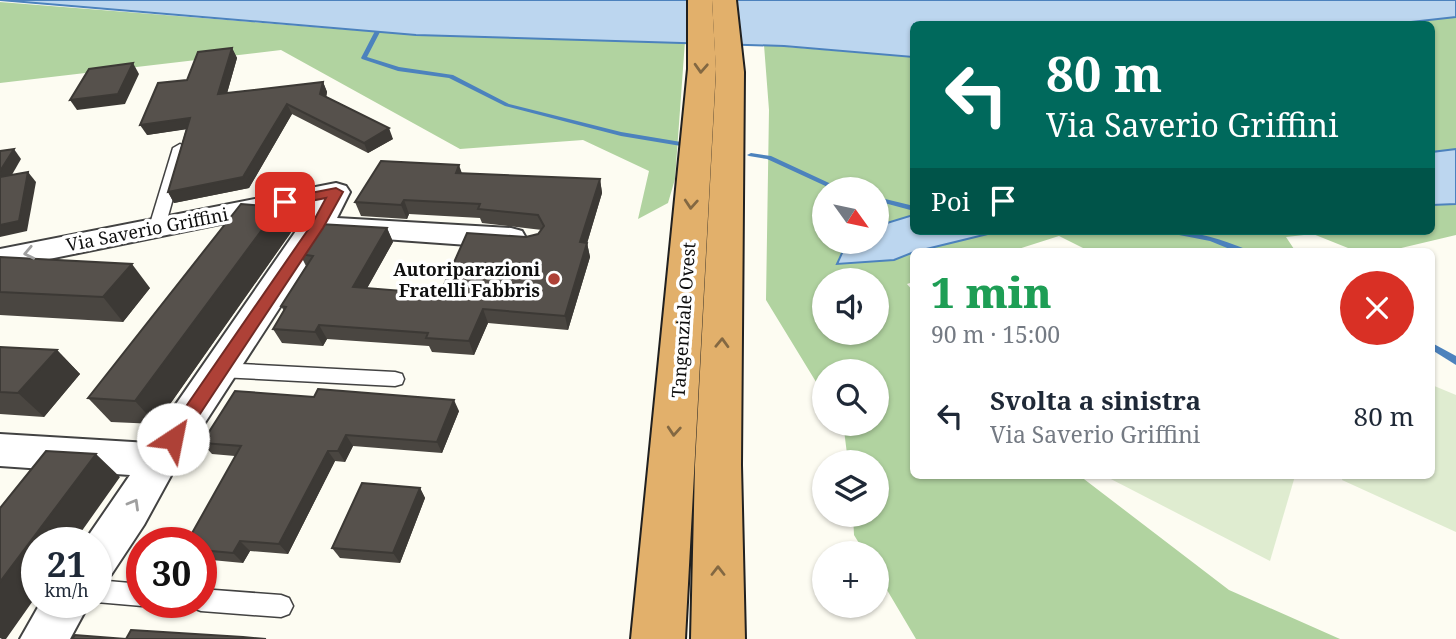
<!DOCTYPE html>
<html lang="it">
<meta charset="utf-8">
<style>
body{margin:0;font-family:"Noto Serif",serif;background:#f6f6f7;color:#1f2937;height:100vh;display:flex;flex-direction:column;font-size:26px;white-space:nowrap}
*{box-sizing:border-box;margin:0}
p{font-size:23px;color:#747a83}
.icon{flex:none;width:38px;height:38px;fill:none;stroke:currentColor;stroke-width:2;stroke-linecap:round;stroke-linejoin:round}
.map{position:relative;flex:1;overflow:hidden}
.details{position:absolute;left:910px;top:248px;width:525px;height:231px;display:flex;flex-direction:column;background:#fff;border-radius:10px;box-shadow:0 2px 5px #0004}
.details>*{flex:none}
.hud{position:absolute;left:910px;top:21px;width:525px;height:214px;border-radius:10px;box-shadow:0 2px 5px #0004;background:#00695c;color:#fff;overflow:hidden}
.needle{width:46px;rotate:123deg}
.controls{position:absolute;left:812px;top:177px;display:grid;gap:14px}
.controls a{display:grid;place-items:center;width:77px;height:77px;border-radius:50%;background:#fff;box-shadow:0 2px 5px #0004;font-size:35px}
.speed{position:absolute;left:21px;top:527px;display:flex;gap:14px;font-size:35px;font-weight:700;text-align:center}
.speed>*{display:grid;place-content:center;width:91px;height:91px;border-radius:50%;background:#fff;box-shadow:0 2px 5px #0004;line-height:1}
.speed small{font-size:18px;font-weight:400}
.speed .limit{border:10px solid #d22;background:#fff;color:#111}
.pin{position:absolute;display:grid;place-items:center;width:60px;height:60px;color:#fff;margin:-30px;border-radius:14px;box-shadow:0 4px 10px #0006}
.me{position:absolute;width:77px;margin:-38px;rotate:34deg;stroke-linejoin:round;filter:drop-shadow(0 0 5px #0008)}
.turn{display:flex;align-items:center;gap:24px;height:147px;padding:0 21px;font-size:32px}
.turn .icon{width:91px;height:91px;stroke-width:2.5}
.turn b{display:block;font-size:49px;line-height:60px}
.then{display:flex;align-items:center;height:66px;padding:0 21px;background:#0003;gap:14px;font-size:26px}
.round{display:grid;place-items:center;flex:none;width:74px;height:74px;border-radius:37px;background:#f6f6f7}
.headline{display:flex;align-items:center;justify-content:space-between;height:119px;padding:0 21px}
h1{font-size:42px;font-weight:800;line-height:52px;color:#1e9e55}
ul{padding:0;list-style:none}
li{display:flex;align-items:center;gap:21px;height:98px;padding:0 21px}
li div{flex:1}
li b{display:block;font-size:26px}
li em{font-style:normal}
.map>svg:first-child{display:block}
.forest{fill:#b1d3a0;fill-rule:evenodd}
.pitch{fill:#dfecd0}
.water{fill:#bcd6ef;stroke:#4c82bd;stroke-width:2}
.lines{fill:none;stroke-linecap:round;stroke-linejoin:round}
.stream{fill:#4c82bd;fill-rule:evenodd}
.service-casing{stroke:#424242;stroke-width:3}
.minor-casing{stroke:#424242;stroke-width:4}
.motorway-casing{stroke:#202020;stroke-width:4}
.service{fill:#fff;fill-rule:evenodd}
.minor{fill:#fff;fill-rule:evenodd}
.motorway{fill:#e2b06b;fill-rule:evenodd}
.wall{fill:#4a4641}
.shaded-wall{fill:#3c3935}
.building{fill:#56514c;stroke:#3c3935;stroke-width:2}
.oneway{stroke:#836842}
.oneway2{stroke:#9f9f9f}
.route{fill:#ae4137;stroke:#712a24;stroke-width:2}
.poi-dot{fill:#ae4137;stroke:#fff;stroke-width:2.5}
.labels{text-anchor:middle;dominant-baseline:central;stroke-width:7;stroke-linejoin:round;paint-order:stroke}
.street-label{font-size:18px;fill:#0f0f0f;stroke:#fff}
.poi-label{font-size:18px;font-weight:bold;fill:#0f0f0f;stroke:#fff;text-anchor:end}
</style>
<div class="map">
<svg width="1456" height="639" viewBox="0 0 1456 639">
<rect width="100%" height="100%" fill="#fdfcf2"/>
<!-- forest -->
<g class="forest">
<path d="M0 2 416 35 685 41 675 179 668 203 638 219 649 171 583 140 460 149 281 50 0 83Z"/>
<path d="M1456 17V235L1397 249 1353 250 1313 234 1286 237 1296 252H1091L1059 236 1009 252H914L913 282 907 284 914 292V476H1080L1229 590 1340 639H916L877 573V553H865L854 535 853 515 877 514V462H848L844 430 840 424H877V371H824V395L766 300 769 110 764 45 913 57 914 231H1432V24H1393ZM824 189H877V242H824ZM824 280H877V332H824Z"/>
</g>
<!-- pitch -->
<g class="pitch">
<path d="M1432 385 1456 395V532L1342 480 1343 476H1432Z"/>
<path d="M1105 476H1295L1270 561Z"/>
</g>
<!-- water -->
<g class="water">
<path d="M0 0H1456V17L1393 24H914L913 57 784 46 416 35Z"/>
<path d="M1456 149V204L1432 205V152Z"/>
<path d="M913 215 914 231H1000L914 252 894 260 837 264 847 242H877V226Z"/>
</g>
<g class="lines">
<!-- stream -->
<g class="stream">
<path d="M375 31 380 32 367 57 399 67 453 75 509 104 621 132 681 142 684 144 681 146 621 136 505 106 449 78 398 71 362 59 361 58Z"/>
<path d="M751 153 771 156 842 189H832L767 159 749 156 747 155Z"/>
<path d="M877 197 914 206V211L877 201Z"/>
<path d="M1170 231C1198 231 1222 240 1248 250L1249 252H1237L1210 241 1174 234Z"/>
<path d="M1432 343 1456 356V365L1432 350Z"/>
</g>
<defs>
<g id="service">
<path d="M180 144 187 148 165 227 163 231H151L149 227 173 148Z"/>
<path d="M220 363 395 372 402 374 404 379 402 384 395 386 220 377 213 375 211 370 213 365Z"/>
<path d="M96 580 142 584V602H151L142 606 96 602Z"/>
<path d="M201 589 281 595 289 598 293 606 289 614 281 617 201 611 193 608 190 602H201Z"/>
</g>
<g id="minor">
<path d="M336 183 346 186 350 192 337 218 511 228 522 231 526 238 522 245 511 248 342 236 330 230 173 472 144 525 111 575 96 581V542H84L130 475 0 466V434L149 443 314 205 0 269V249Z"/>
<path d="M41 602H90L70 639H20Z"/>
</g>
<g id="motorway">
<path d="M688 0H712L716 69 685 639H631L688 69Z"/>
<path d="M712 0H736L744 72 741 465 745 639H691L695 465 716 72Z"/>
</g>
</defs>
<!-- service casing -->
<use href="#service" class="service-casing"/>
<!-- minor casing -->
<use href="#minor" class="minor-casing"/>
<!-- motorway casing -->
<use href="#motorway" class="motorway-casing"/>
<!-- service -->
<use href="#service" class="service"/>
<!-- minor -->
<use href="#minor" class="minor"/>
<!-- motorway -->
<use href="#motorway" class="motorway"/>
</g>
<!-- wall -->
<g class="wall">
<path d="M232 48 237 58 227 93 323 82 327 92 326 97 393 139 368 153 292 114 249 188 174 203 168 192 186 129 147 135 187 80Z"/>
<path d="M462 173 600 179 602 193 587 243 590 257 568 330 488 323 474 355 432 352 429 346 327 339 323 346 282 343 273 329 284 311 281 306 306 266 300 254 387 228 393 242 367 288 440 294 526 237 538 234 542 230 482 223 480 218 409 214 407 219 361 216 355 202Z"/>
<path d="M292 231 156 424 111 422 88 398Z"/>
<path d="M0 257 150 288 123 322 0 315Z"/>
<path d="M0 347 57 350 80 374 44 417 0 414Z"/>
<path d="M459 411 442 453 353 446 345 462 335 461 288 554 250 551 243 563 201 559V542L235 456 212 454 202 443Z"/>
<path d="M420 488 425 498 400 563 340 558 332 548Z"/>
</g>
<!-- shaded-wall -->
<g class="shaded-wall">
<path d="M232 48 237 58 224 104 218 94Z"/>
<path d="M133 63 139 74 125 104 77 110 70 100Z"/>
<path d="M323 82 327 92 325 104 320 94Z"/>
<path d="M287 104 292 114 249 188 174 203 168 192Z"/>
<path d="M190 118 195 128 147 135 140 125Z"/>
<path d="M389 128 393 139 368 153 364 143Z"/>
<path d="M14 149 21 159 5 187 0 181V171Z"/>
<path d="M459 165 464 179 456 173Z"/>
<path d="M28 172 36 182 27 231 0 237V225Z"/>
<path d="M600 179 602 193 583 257 580 242Z"/>
<path d="M404 200 409 214 407 219 401 205Z"/>
<path d="M279 207 292 231 156 424 135 401Z"/>
<path d="M387 228 393 242 360 301 353 287Z"/>
<path d="M587 243 590 257 568 330 565 316Z"/>
<path d="M132 264 150 288 123 322 103 297Z"/>
<path d="M483 309 488 323 474 355 469 341Z"/>
<path d="M319 325 327 339 323 346 315 332Z"/>
<path d="M57 350 80 374 44 417 18 393Z"/>
<path d="M454 400 459 411 442 453 437 442Z"/>
<path d="M346 435 353 446 345 462 338 451Z"/>
<path d="M328 451 335 461 288 554 279 544Z"/>
<path d="M96 454 120 477 74 542H37V595L6 639H2L0 638V582Z"/>
<path d="M420 488 425 498 400 563 393 553Z"/>
<path d="M240 541 250 551 243 563 233 553Z"/>
</g>
<!-- building -->
<g class="building">
<path d="M232 48 218 94 323 82 320 94 389 128 364 143 287 104 243 177 168 192 190 118 140 125 158 83 187 80 198 52Z"/>
<path d="M133 63 118 94 70 100 89 69Z"/>
<path d="M14 149 0 171V151Z"/>
<path d="M381 161 459 165 456 173 600 179 580 242 587 243 565 316 483 309 469 341 426 338 428 333 319 325 315 332 273 329 286 307 281 306 313 256 300 254 320 224 387 228 353 287 440 294 467 233 526 237 538 234 544 226 538 215 478 209 480 204 404 200 401 205 355 202Z"/>
<path d="M28 172 19 221 0 225V177Z"/>
<path d="M241 204 279 207 135 401 88 398Z"/>
<path d="M0 257 132 264 103 297 0 292Z"/>
<path d="M0 347 57 350 18 393 0 392Z"/>
<path d="M318 389 454 400 437 442 346 435 338 451H328L279 544 240 541 233 553 201 550V542H187L241 446 202 443 235 391 314 397Z"/>
<path d="M46 451 96 454 0 582V508Z"/>
<path d="M362 483 420 488 393 553 332 548Z"/>
<path d="M131 630 243 637 266 639H72L75 635 126 639Z"/>
</g>
<!-- one-way arrows -->
<defs><path id="oneway-chevron" d="M-2-3.5L2.5 0L-2 3.5" fill="none" stroke-width="1.6" stroke-linecap="round" stroke-linejoin="round" transform="scale(1.75)"/></defs>
<g class="oneway">
<use href="#oneway-chevron" transform="translate(701 68) rotate(93)"/>
<use href="#oneway-chevron" transform="translate(691 204) rotate(94)"/>
<use href="#oneway-chevron" transform="translate(722 343) rotate(-88)"/>
<use href="#oneway-chevron" transform="translate(674 431) rotate(94)"/>
<use href="#oneway-chevron" transform="translate(718 571) rotate(-90)"/>
</g>
<g class="oneway2">
<use href="#oneway-chevron" transform="translate(29 253) rotate(168)"/>
<use href="#oneway-chevron" transform="translate(134 504) rotate(-60)"/>
</g>
<!-- route -->
<path class="route" d="M336 188 343 192 323 228 180 444H167L164 439 167 434 312 224 326 198 285 206 278 202 280 199Z"/>
<!-- markers -->
<circle class="poi-dot" cx="554" cy="279" r="7"/>
<g class="labels">
<!-- street labels -->
<g class="street-label">
<text transform="translate(147 229) rotate(-11)">Via Saverio Griffini</text>
<text transform="translate(683 320) rotate(-86)">Tangenziale Ovest</text>
</g>
<!-- poi labels -->
<g class="poi-label">
<text x="540" y="269">Autoriparazioni<tspan x="540" dy="21">Fratelli Fabbris</tspan></text>
</g>
</g>
</svg>
<div class="controls">
<a><svg class="needle" viewBox="-14 -14 28 28"><path d="M0-13l5 13h-10z" fill="#e53935"/><path d="M0 13l5-13h-10z" fill="#747a83"/></svg></a>
<a><svg class="icon" aria-label="sound" viewBox="0 0 24 24"><path d="M4 9h4l5-4v14l-5-4H4zM17 9q2 3 0 6"/></svg></a>
<a><svg class="icon" aria-label="search" viewBox="0 0 24 24"><circle cx="10" cy="10" r="6"/><path d="M15 15l6 6"/></svg></a>
<a><svg class="icon" aria-label="layers" viewBox="0 0 24 24"><path d="M12 4l9 5-9 5-9-5zM3 14l9 5 9-5"/></svg></a>
<a>+</a>
</div>
<div class="speed"><div>21<small>km/h</small></div><div class="limit">30</div></div>
<div class="pin" style="left:285px;top:202px;background:#d93025"><svg class="icon" aria-label="arrive" viewBox="0 0 24 24"><path d="M6 21V4h12l-3 4 3 4H6"/></svg></div>
<svg class="me" style="left:173px;top:439px" viewBox="-20 -20 40 40"><circle r="19" fill="#fff"/><path d="M0-13L10 11 0 6-10 11z" fill="#ae4137"/></svg>
<div class="hud">
<div class="turn"><svg class="icon" aria-label="left" viewBox="0 0 24 24"><path d="M17 20v-9H6M10 6l-5 5 5 5"/></svg><div><b>80 m</b>Via Saverio Griffini</div></div>
<div class="then">Poi<svg class="icon" aria-label="arrive" viewBox="0 0 24 24"><path d="M6 21V4h12l-3 4 3 4H6"/></svg></div>
</div>
<section class="details">
<div class="headline"><div><h1>1 min</h1><p>90 m · 15:00</p></div><a class="round" style="background:#d93025;color:#fff"><svg class="icon" aria-label="close" viewBox="0 0 24 24"><path d="M6 6l12 12M18 6L6 18"/></svg></a></div>
<ul>
<li><svg class="icon" aria-label="left" viewBox="0 0 24 24"><path d="M17 20v-9H6M10 6l-5 5 5 5"/></svg><div><b>Svolta a sinistra</b><p>Via Saverio Griffini</p></div><em>80 m</em></li>
</ul>
</section>
</div>
